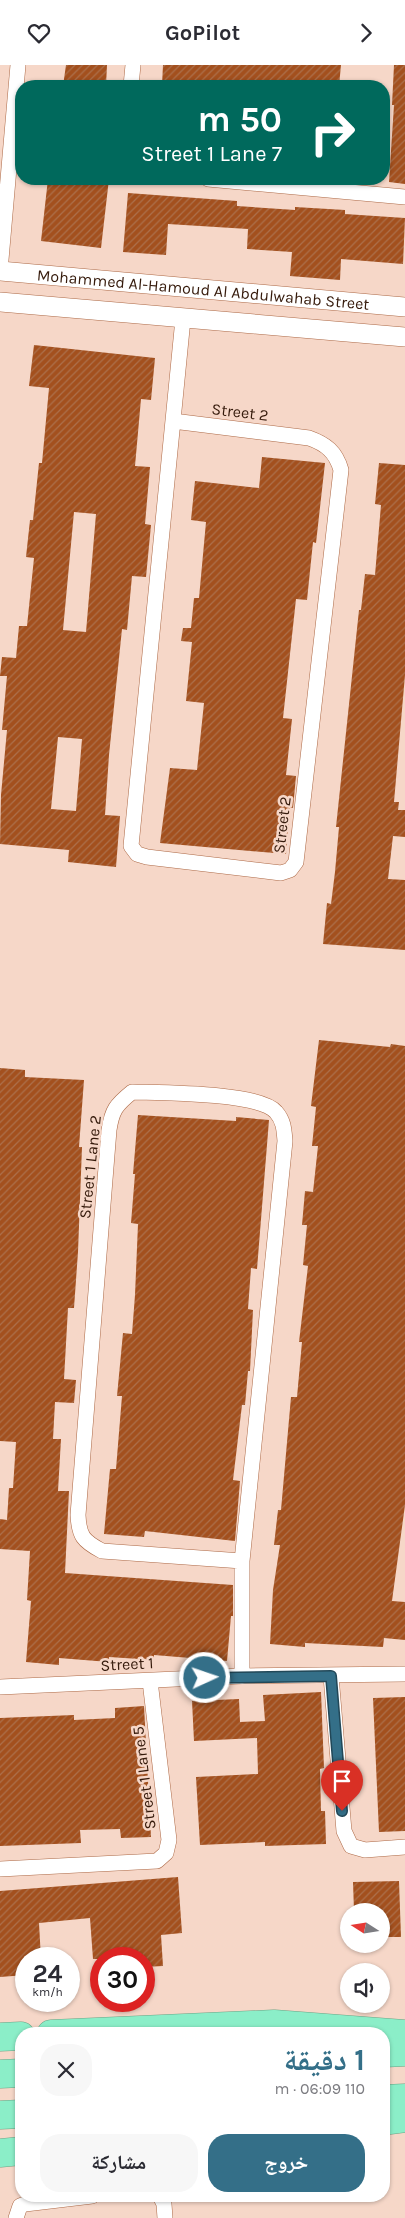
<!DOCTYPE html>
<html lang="ar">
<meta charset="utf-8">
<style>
body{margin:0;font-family:Karla,"Noto Naskh Arabic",sans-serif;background:#f7f7f7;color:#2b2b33;direction:rtl;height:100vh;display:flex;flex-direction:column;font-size:19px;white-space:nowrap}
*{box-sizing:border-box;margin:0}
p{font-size:16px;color:#7c7c81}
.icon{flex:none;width:28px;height:28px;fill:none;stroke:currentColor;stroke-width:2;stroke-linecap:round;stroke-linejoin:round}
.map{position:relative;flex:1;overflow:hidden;direction:ltr}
.panel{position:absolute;left:15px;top:1962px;width:375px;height:175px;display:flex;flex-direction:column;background:#fff;border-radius:20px;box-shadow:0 1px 4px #0004;direction:rtl}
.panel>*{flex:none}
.banner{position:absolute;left:15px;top:15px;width:375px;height:105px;border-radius:20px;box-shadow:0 1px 4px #0004;direction:rtl;background:#00695c;color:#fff;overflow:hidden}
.needle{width:32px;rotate:282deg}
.tools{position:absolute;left:340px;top:1838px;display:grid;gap:10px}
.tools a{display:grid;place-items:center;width:50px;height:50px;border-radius:50%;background:#fff;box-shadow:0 1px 4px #0004;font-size:25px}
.speed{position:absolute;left:15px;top:1882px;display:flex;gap:10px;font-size:25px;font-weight:700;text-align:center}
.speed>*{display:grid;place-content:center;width:65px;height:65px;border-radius:50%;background:#fff;box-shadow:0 1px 4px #0004;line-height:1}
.speed small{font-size:12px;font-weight:400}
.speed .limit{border:8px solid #d22;background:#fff;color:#111}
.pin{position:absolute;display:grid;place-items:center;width:42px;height:42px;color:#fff;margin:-51px -21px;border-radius:50% 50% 50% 0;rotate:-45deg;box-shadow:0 0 5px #0007}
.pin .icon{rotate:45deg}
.me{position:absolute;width:55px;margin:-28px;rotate:87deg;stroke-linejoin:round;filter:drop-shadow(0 0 4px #0008)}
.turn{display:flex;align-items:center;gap:18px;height:105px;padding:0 25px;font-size:22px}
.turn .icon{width:65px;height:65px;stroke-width:2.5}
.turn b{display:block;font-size:35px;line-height:42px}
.round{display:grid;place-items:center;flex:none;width:52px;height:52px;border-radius:20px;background:#f7f7f7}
.head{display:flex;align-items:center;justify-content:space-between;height:85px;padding:0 25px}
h1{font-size:30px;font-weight:700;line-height:38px;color:#346f88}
.cta{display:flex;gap:10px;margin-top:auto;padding:10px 25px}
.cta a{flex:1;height:58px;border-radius:20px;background:#346f88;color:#fff;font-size:20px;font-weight:700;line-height:58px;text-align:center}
.cta a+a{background:#f7f7f7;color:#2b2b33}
header{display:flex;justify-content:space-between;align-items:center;height:65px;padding:0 25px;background:#fff;font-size:22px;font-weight:700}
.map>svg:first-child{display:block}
.building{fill:url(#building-hatch);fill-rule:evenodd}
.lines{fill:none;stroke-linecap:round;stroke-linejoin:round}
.minor-casing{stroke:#ad6946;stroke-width:16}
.tertiary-casing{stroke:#ad6946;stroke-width:20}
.motorway-casing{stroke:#6da486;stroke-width:29}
.minor{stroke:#fff;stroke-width:15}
.tertiary{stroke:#fff;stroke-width:19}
.motorway{stroke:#8beec8;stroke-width:28}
.route-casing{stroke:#224858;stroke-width:12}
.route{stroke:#346f88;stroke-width:9}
.labels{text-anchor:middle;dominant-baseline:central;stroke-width:5;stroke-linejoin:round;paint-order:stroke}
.street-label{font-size:16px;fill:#351a0b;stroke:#f6d7c8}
</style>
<header><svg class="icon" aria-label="forward" viewBox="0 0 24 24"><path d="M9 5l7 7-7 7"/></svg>GoPilot<svg class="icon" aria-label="heart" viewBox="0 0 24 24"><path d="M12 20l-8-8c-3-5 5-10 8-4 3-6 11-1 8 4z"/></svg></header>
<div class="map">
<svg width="405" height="2153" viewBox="0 0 405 2153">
<defs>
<pattern id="building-hatch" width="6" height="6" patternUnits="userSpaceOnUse" patternTransform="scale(1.25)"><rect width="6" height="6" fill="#a3501e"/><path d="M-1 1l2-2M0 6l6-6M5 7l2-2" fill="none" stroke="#ac704c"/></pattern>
</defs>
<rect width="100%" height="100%" fill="#f6d7c8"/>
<!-- building -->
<g class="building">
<path d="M66 0H107L106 21H63Z"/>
<path d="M163 0H341L339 21 162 20Z"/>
<path d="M394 0H405V119L389 117 394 40H392Z"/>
<path d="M48 114H109L101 183 41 176Z"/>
<path d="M128 128 237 136V141L295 145V142L345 145V149L405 153 403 199 341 194 340 215 290 211 292 187 247 184 248 164 168 159 166 190 123 187Z"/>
<path d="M34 280 155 293 151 335 141 334 135 401 150 402 145 459 151 460 146 512 132 511 127 565 122 564 109 690 105 750 120 751 116 802 68 797 69 785 0 779 1 730 7 665H2L7 611H0L2 592 16 593 19 561H27L34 493 26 492 30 455H33L39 398H42L49 323 29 321ZM74 447 96 449 86 567 63 565ZM58 672 82 674 76 746 51 744Z"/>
<path d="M262 392 325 398 316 478 313 477 307 535 296 534 283 653 292 654 286 710 296 711 293 743H290L286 789 160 778 170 703 197 705 204 638 186 636 192 577 181 576 183 563H191L194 533H199L206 457 191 455 195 416 259 423Z"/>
<path d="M379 398 405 400V610L394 737H399L398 745H405V772L393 771 388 814 405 815V885L323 879 327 838 331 839 335 807 339 762H336L359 545H361L365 509 375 510 381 440 375 439Z"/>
<path d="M319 975 390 982 391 979 405 981V1440L392 1536 405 1537V1575L384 1573 383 1582 305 1578V1582L270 1579 273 1525 280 1480H274L278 1445H281L291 1332H297L302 1277H299L308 1201 303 1200 307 1160H302L305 1126 313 1127 318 1081H312L316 1042 311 1041Z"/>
<path d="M0 1003 25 1005V1012L84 1015 79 1082H82L78 1187 74 1243H68L64 1314 76 1315 74 1338 55 1337 53 1374H61L58 1426H69L65 1508 233 1520V1551H231L227 1596 154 1590V1595L109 1592V1597L59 1593V1600L26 1597 31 1536 27 1535 30 1486 0 1484V1454L7 1455 9 1423H13L16 1377 0 1376Z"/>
<path d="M138 1050 236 1056V1052L269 1055 257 1204 251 1203 248 1244 253 1245 250 1306H248L245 1340H242L233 1415 240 1416 235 1476 145 1466 144 1472 104 1469 110 1404H116L122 1331H117L123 1268 132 1269 135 1230 138 1159 131 1158 135 1109H133Z"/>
<path d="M321 1627 324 1703 320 1704 321 1746H325L326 1779 265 1781V1777L200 1780 196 1712 258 1709 257 1673 194 1676 192 1636 239 1634 240 1657 265 1656 263 1630Z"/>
<path d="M405 1632V1766L379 1767 373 1633Z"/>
<path d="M144 1641 151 1772 121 1773 120 1764 80 1765 81 1778 0 1781V1653L74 1650V1655L115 1653V1643Z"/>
<path d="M178 1812 182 1868 161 1870 163 1901 144 1902V1894H93L90 1853 39 1858 41 1894H26V1910L0 1912V1826Z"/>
<path d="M399 1816 401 1872H381V1846H354L353 1817Z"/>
</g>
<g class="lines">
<defs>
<g id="minor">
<path d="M131 21 133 0"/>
<path d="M208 114 405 132"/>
<path d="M0 206 18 0"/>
<path d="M173 356 309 373C326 379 336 387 341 405L296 797 290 805 281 808 147 792 137 789 131 781 183 254"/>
<path d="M242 1611V1496L285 1076C284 1065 284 1056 276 1047 259 1027 160 1028 132 1027 116 1040 112 1045 109 1065L78 1450C79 1471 83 1476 102 1486L242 1496"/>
<path d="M331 1611 344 1766 351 1781 365 1785 405 1782"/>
<path d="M0 1622 242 1611 405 1609"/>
<path d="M0 1804 157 1796 166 1788 169 1775 150 1616"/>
<path d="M160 2131 164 2139 165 2153"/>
<path d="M16 2153 20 2141 25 2139 92 2131"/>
</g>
<g id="tertiary">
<path id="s1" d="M0 206 405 242"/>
<path d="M0 237 405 272"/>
</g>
<g id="motorway">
<path d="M51 1969 274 1959 405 1969"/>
<path d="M0 1972 21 1971"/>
<path d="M384 1988 405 1987"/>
<path d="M0 2009 21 2008"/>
<path d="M384 2034 405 2033"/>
<path d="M0 2050 21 2049"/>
<path d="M384 2056 405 2053"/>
<path d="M0 2088 21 2086"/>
</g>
</defs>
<!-- minor casing -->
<use href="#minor" class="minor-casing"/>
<!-- tertiary casing -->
<use href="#tertiary" class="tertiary-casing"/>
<!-- motorway casing -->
<use href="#motorway" class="motorway-casing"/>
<!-- minor -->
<use href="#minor" class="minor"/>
<!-- tertiary -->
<use href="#tertiary" class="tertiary"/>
<!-- motorway -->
<use href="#motorway" class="motorway"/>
</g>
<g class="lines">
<defs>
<path id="route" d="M205 1613 331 1611 342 1746"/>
</defs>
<!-- route casing -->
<use href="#route" class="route-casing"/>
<!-- route -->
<use href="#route" class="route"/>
</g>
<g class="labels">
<!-- street labels -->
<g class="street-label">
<text stroke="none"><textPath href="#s1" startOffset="204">Mohammed Al-Hamoud Al Abdulwahab Street</textPath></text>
<text transform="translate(240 347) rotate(7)">Street 2</text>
<text transform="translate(282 760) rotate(-83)">Street 2</text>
<text transform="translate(90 1102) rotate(-84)">Street 1 Lane 2</text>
<text transform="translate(127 1599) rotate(-3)">Street 1</text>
<text transform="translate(144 1713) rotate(-97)">Street 1 Lane 5</text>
</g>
</g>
</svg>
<div class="tools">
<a><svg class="needle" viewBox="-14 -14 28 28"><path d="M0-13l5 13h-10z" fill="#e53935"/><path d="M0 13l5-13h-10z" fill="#7c7c81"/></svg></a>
<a><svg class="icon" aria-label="sound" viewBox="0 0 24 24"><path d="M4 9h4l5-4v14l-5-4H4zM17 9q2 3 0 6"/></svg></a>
</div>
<div class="speed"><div>24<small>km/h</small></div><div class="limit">30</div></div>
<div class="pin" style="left:342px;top:1746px;background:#d93025"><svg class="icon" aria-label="arrive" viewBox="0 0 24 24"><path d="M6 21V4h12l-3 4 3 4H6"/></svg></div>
<svg class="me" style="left:205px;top:1613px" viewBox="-20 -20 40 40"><circle r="17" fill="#346f88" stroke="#fff" stroke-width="3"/><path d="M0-11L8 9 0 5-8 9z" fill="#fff"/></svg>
<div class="banner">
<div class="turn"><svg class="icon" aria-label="right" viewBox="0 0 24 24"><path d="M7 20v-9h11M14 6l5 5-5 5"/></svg><div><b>50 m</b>Street 1 Lane 7</div></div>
</div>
<section class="panel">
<div class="head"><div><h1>1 دقيقة</h1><p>110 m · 06:09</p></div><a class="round"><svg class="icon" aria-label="close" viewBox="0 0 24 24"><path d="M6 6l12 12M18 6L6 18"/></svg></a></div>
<div class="cta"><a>خروج</a><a>مشاركة</a></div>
</section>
</div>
